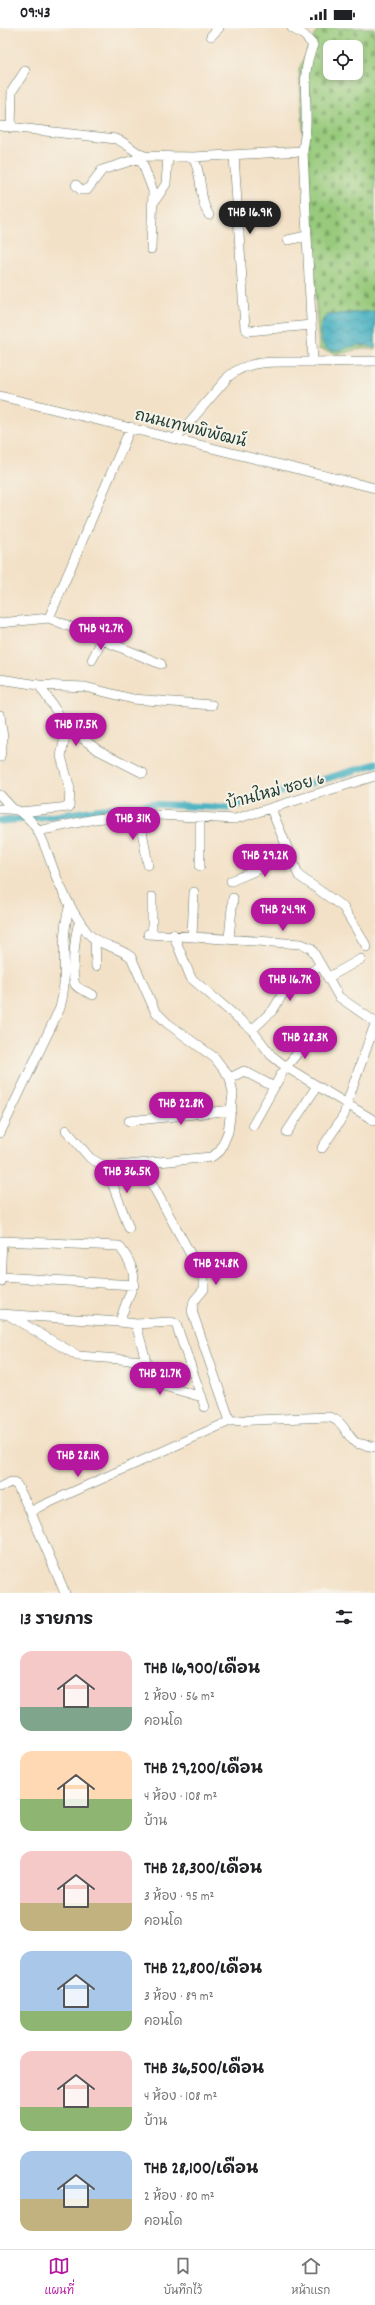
<!DOCTYPE html>
<html lang="th">
<meta charset="utf-8">
<style>
:root{--surface:#fff;--page:#f6f6f6;--text:#202124;--muted:#757577;--line:#e0e0e0;--accent:#b5179e}
body{margin:0;font-family:Dekko,"Playpen Sans Thai",sans-serif;background:var(--page);color:var(--text);height:100vh;display:flex;flex-direction:column;font-size:15px;white-space:nowrap}
*{box-sizing:border-box;margin:0}
p{font-size:13px;color:var(--muted)}
.icon{flex:none;width:22px;height:22px;fill:none;stroke:currentColor;stroke-width:2;stroke-linecap:round;stroke-linejoin:round}
.map{position:relative;height:1565px;overflow:hidden}
.panel{display:flex;flex-direction:column;background:var(--surface);flex:1}
.panel>*{flex:none}
.tools{position:absolute;left:323px;top:12px;display:grid;gap:8px}
.tools a{display:grid;place-items:center;width:40px;height:40px;border-radius:8px;background:var(--surface);box-shadow:0 2px 6px #0003;font-size:20px}
.price{position:absolute;translate:-50% -34px;padding:0 9px;border-radius:14px;background:var(--accent);color:#fff;font-size:13px;line-height:26px;filter:drop-shadow(0 1px 2px #0008)}
.price::after{content:'';position:absolute;left:50%;top:24px;width:12px;height:9px;margin-left:-6px;background:inherit;clip-path:polygon(0 0,100% 0,50% 100%)}
.price.on{background:#222;color:#fff}
ul{padding:0;list-style:none}
li{display:flex;align-items:center;gap:12px;height:100px;padding:0 20px}
li span{display:grid;place-items:center;flex:none;width:112px;height:80px;border-radius:12px;color:#555}
li>.icon{margin-inline-start:auto}
span .icon{width:48px;height:48px;fill:#fffc;stroke-width:1}
li b{font-size:17px}
h2{display:flex;justify-content:space-between;align-items:center;height:48px;padding:0 20px;font-size:17px}
.status{display:flex;justify-content:space-between;align-items:center;height:28px;padding:0 20px;background:var(--surface);direction:ltr}
.status svg{height:11px;fill:currentColor}
.menu{display:flex;justify-content:space-around;align-items:center;height:56px;border-top:1px solid var(--line);background:var(--surface);font-size:11px;color:var(--muted)}
.menu a{display:grid;justify-items:center;gap:2px}
.menu .on{color:var(--accent)}
.map>svg:first-child{display:block}
</style>
<div class="status"><b>09:43</b><svg viewBox="0 0 49 12"><path d="M0 12V9h3v3zM5 12V6h3v6zM10 12V3h3v9zM15 12V0h3v12zM26 1h20v11H26zM47 4h2v5h-2z"/></svg></div>
<div class="map">
<svg width="375" height="1565" viewBox="0 0 375 1565">
<defs>
<pattern id="cemetery-stones" width="16" height="16" patternUnits="userSpaceOnUse"><rect width="16" height="16" fill="#97ca7b"/><path d="M2 7V4a2 2 0 0 1 4 0v3zM10 15v-3a2 2 0 0 1 4 0v3z" fill="#7ba566"/></pattern>
<pattern id="water-waves" width="16" height="10" patternUnits="userSpaceOnUse"><rect width="16" height="10" fill="#44b0c1"/><path d="M0 5q4-4 8 0t8 0" fill="none" stroke="#38909e"/></pattern>
</defs>
<rect width="100%" height="100%" fill="#f7f3e8"/>
<filter id="ink" filterUnits="userSpaceOnUse"><feTurbulence type="fractalNoise" baseFrequency=".025" numOctaves="2"/><feDisplacementMap in="SourceGraphic" scale="8" xChannelSelector="R" yChannelSelector="G"/><feConvolveMatrix kernelMatrix="1 2 1 2 8 2 1 2 1" color-interpolation-filters="sRGB"/></filter>
<filter id="wash" filterUnits="userSpaceOnUse"><feTurbulence type="fractalNoise" baseFrequency=".012" numOctaves="4" result="noise"/><feDisplacementMap in="SourceGraphic" scale="16" xChannelSelector="R" yChannelSelector="G"/><feGaussianBlur stdDeviation="0.9" result="paint"/><feColorMatrix in="noise" values="0 0 0 0 0 0 0 0 0 0 0 0 0 0 0 0 0 1.4 0 .05"/><feComposite in="paint" operator="in"/></filter>
<g filter="url(#wash)">
<rect width="100%" height="100%" fill="#f3e1c7"/>
<path fill="url(#cemetery-stones)" stroke="#5b8458" fill-rule="evenodd" d="M318,0H375V322L363,320L339,326L319,321L299,41ZM330,19H356V45H330Z"/>
<path fill="url(#water-waves)" stroke="#32767a" d="M375,283V320C371,319 367,317 363,317C347,317 324,334 320,307C319,300 322,292 327,287Z"/>
<g fill="none" stroke-linecap="round" stroke-linejoin="round">
<path stroke="#44b0c1" stroke-width="7" d="M0,793L42,790L123,778L150,776L228,780L375,736"/>
</g>
</g>
<g filter="url(#ink)">
<g fill="none" stroke-linecap="round" stroke-linejoin="round">
<defs>
<path id="minor" d="M292,0L304,7L313,17C301,46 307,65 306,95C306,104 304,114 303,123
M211,8L219,0
M0,98L116,111C128,115 134,125 145,128L193,129L303,123L313,334C285,335 251,329 229,348L175,411
M11,100L12,63L25,43
M139,126L153,163L151,221
M234,127L245,300L248,303L311,297
M193,129C204,150 198,171 209,187
M76,157L81,162H87L102,142L140,130
M152,177L166,156L168,128
M288,212L306,208
M313,334L375,333
M0,368L375,460
M49,590L131,399
M0,595L49,590L161,636
M92,632L102,612
M0,651L39,657L85,659L133,671L212,677
M39,657L67,699L98,722L143,745
M0,687L3,710L0,729
M0,767L13,781
M0,781C7,781 15,780 21,784C43,799 48,831 58,853C66,871 75,889 87,904C98,918 118,918 131,929L155,983L167,995L215,1030L230,1050L233,1066L228,1104L220,1123L211,1129L106,1139L90,1130L66,1102
M271,781L299,848L343,879L367,919
M20,784L69,779L70,761L61,728L67,699
M139,786L148,837
M38,803L95,791L139,786L235,791L375,748
M200,838V790
M231,853L290,828
M80,893C75,902 71,946 75,956C77,961 88,964 93,967
M148,906L301,916L311,920L339,969L375,994
M152,906V869
M173,906L191,950L252,1002L271,1027L286,1039L375,1093
M192,908L194,864
M229,910L233,870
M95,912L96,938
M329,949L361,931
M252,1002L273,982L285,962L321,937
M286,1039L309,1011
M230,1050L244,1043L274,1059
M129,1093L232,1082
M253,1097L282,1045
M287,1104L317,1058
M0,1105L60,980C70,945 58,914 70,877
M322,1120L344,1087L349,1069L375,996
M144,1136L152,1156L204,1251V1261L194,1273L192,1283L230,1393
M106,1139L129,1200
M0,1213H2L0,1254
M2,1213L119,1218C146,1253 129,1258 120,1294L136,1296L146,1333L78,1328L10,1288
M0,1249L134,1257
M0,1286L120,1294
M136,1296L171,1294L176,1296L205,1379
M146,1333L157,1356L202,1369
M0,1459L11,1454L17,1457L31,1485
M65,1565L31,1485L37,1480L230,1393L328,1389C344,1392 345,1406 356,1415L375,1419"/>
</defs>
<use href="#minor" stroke="#697667" stroke-width="10"/>
<use href="#minor" stroke="#fff" stroke-width="9"/>
</g>
</g>
<g text-anchor="middle" stroke-width="4" stroke-linejoin="round" paint-order="stroke">
<g font-size="16" fill="#1f3d34" stroke="#f7f3e8">
<text transform="translate(191 399) rotate(14)" y="6">ถนนเทพพิพัฒน์</text>
<text transform="translate(275 762) rotate(-15)" y="6">บ้านใหม่ ซอย 6</text>
</g>
</g>
</svg>
<div class="tools">
<a><svg class="icon" aria-label="locate" viewBox="0 0 24 24"><circle cx="12" cy="12" r="6"/><path d="M12 2v4M12 18v4M2 12h4M18 12h4"/></svg></a>
</div>
<b class="price on" style="left:250px;top:207px">THB 16.9K</b>
<b class="price" style="left:101px;top:623px">THB 42.7K</b>
<b class="price" style="left:76px;top:719px">THB 17.5K</b>
<b class="price" style="left:133px;top:813px">THB 31K</b>
<b class="price" style="left:265px;top:850px">THB 29.2K</b>
<b class="price" style="left:283px;top:904px">THB 24.9K</b>
<b class="price" style="left:290px;top:974px">THB 16.7K</b>
<b class="price" style="left:305px;top:1032px">THB 28.3K</b>
<b class="price" style="left:181px;top:1098px">THB 22.8K</b>
<b class="price" style="left:127px;top:1166px">THB 36.5K</b>
<b class="price" style="left:216px;top:1258px">THB 24.8K</b>
<b class="price" style="left:160px;top:1368px">THB 21.7K</b>
<b class="price" style="left:78px;top:1450px">THB 28.1K</b>
</div>
<section class="panel">
<h2>13 รายการ<svg class="icon" aria-label="filters" viewBox="0 0 24 24"><path d="M4 7h16M4 17h16"/><circle cx="9" cy="7" r="2"/><circle cx="15" cy="17" r="2"/></svg></h2>
<ul>
<li><span style="background:linear-gradient(#f6c9c9 70%,#7fa58c 0)"><svg class="icon" aria-label="home" viewBox="0 0 24 24"><path d="M3 11l9-7 9 7M6 9v11h12V9"/></svg></span><div><b>THB 16,900/เดือน</b><p>2 ห้อง · 56 m²</p><p>คอนโด</p></div></li>
<li><span style="background:linear-gradient(#ffd9b3 60%,#8fb573 0)"><svg class="icon" aria-label="home" viewBox="0 0 24 24"><path d="M3 11l9-7 9 7M6 9v11h12V9"/></svg></span><div><b>THB 29,200/เดือน</b><p>4 ห้อง · 108 m²</p><p>บ้าน</p></div></li>
<li><span style="background:linear-gradient(#f6c9c9 65%,#c2b280 0)"><svg class="icon" aria-label="home" viewBox="0 0 24 24"><path d="M3 11l9-7 9 7M6 9v11h12V9"/></svg></span><div><b>THB 28,300/เดือน</b><p>3 ห้อง · 95 m²</p><p>คอนโด</p></div></li>
<li><span style="background:linear-gradient(#a9c7e8 75%,#8fb573 0)"><svg class="icon" aria-label="home" viewBox="0 0 24 24"><path d="M3 11l9-7 9 7M6 9v11h12V9"/></svg></span><div><b>THB 22,800/เดือน</b><p>3 ห้อง · 89 m²</p><p>คอนโด</p></div></li>
<li><span style="background:linear-gradient(#f6c9c9 70%,#8fb573 0)"><svg class="icon" aria-label="home" viewBox="0 0 24 24"><path d="M3 11l9-7 9 7M6 9v11h12V9"/></svg></span><div><b>THB 36,500/เดือน</b><p>4 ห้อง · 108 m²</p><p>บ้าน</p></div></li>
<li><span style="background:linear-gradient(#a9c7e8 60%,#c2b280 0)"><svg class="icon" aria-label="home" viewBox="0 0 24 24"><path d="M3 11l9-7 9 7M6 9v11h12V9"/></svg></span><div><b>THB 28,100/เดือน</b><p>2 ห้อง · 80 m²</p><p>คอนโด</p></div></li>
</ul>
</section>
<nav class="menu">
<a class="on"><svg class="icon" aria-label="map" viewBox="0 0 24 24"><path d="M3 6l6-2 6 2 6-2v14l-6 2-6-2-6 2zM9 4v14M15 6v14"/></svg>แผนที่</a>
<a><svg class="icon" aria-label="saved" viewBox="0 0 24 24"><path d="M7 4h10v16l-5-4-5 4z"/></svg>บันทึกไว้</a>
<a><svg class="icon" aria-label="home" viewBox="0 0 24 24"><path d="M3 11l9-7 9 7M6 9v11h12V9"/></svg>หน้าแรก</a>
</nav>
